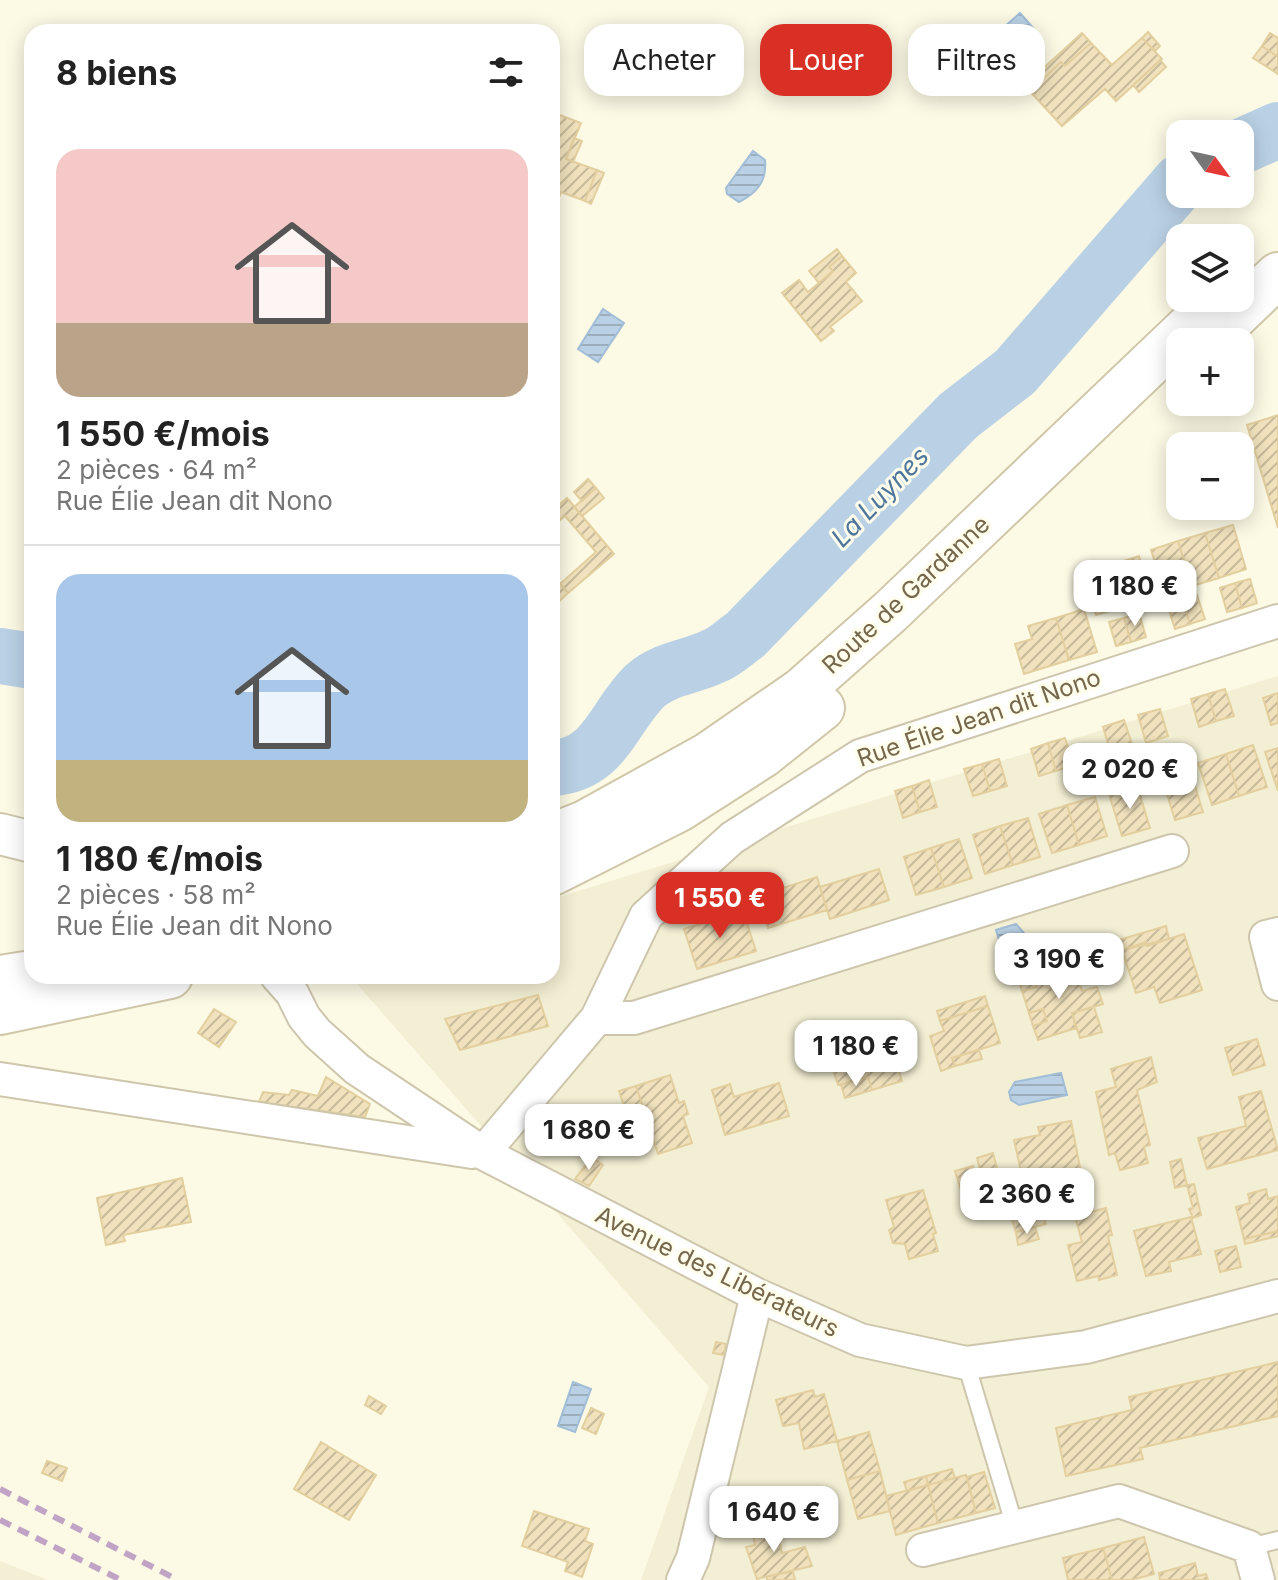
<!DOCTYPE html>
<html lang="fr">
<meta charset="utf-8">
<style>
:root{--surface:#fff;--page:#f2f2f2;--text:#222;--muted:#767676;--line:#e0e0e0;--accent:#d93025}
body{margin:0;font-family:Inter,sans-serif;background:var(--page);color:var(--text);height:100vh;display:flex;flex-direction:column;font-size:30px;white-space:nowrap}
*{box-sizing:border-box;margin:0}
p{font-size:26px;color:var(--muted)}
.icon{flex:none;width:44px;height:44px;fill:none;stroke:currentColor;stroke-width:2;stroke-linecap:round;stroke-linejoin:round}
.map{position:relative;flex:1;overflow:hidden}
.side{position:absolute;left:24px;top:24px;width:536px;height:960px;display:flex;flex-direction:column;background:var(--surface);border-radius:24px;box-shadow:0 4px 20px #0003}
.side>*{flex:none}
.banner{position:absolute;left:584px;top:24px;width:574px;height:72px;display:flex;gap:16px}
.needle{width:52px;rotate:123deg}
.tools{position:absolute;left:1166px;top:120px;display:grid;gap:16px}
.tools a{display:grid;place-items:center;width:88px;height:88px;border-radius:16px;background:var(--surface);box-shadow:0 4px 20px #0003;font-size:40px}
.price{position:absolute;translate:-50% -68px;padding:0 18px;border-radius:16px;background:#fff;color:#222;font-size:26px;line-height:52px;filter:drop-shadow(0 2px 4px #0008)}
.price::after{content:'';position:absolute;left:50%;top:48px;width:24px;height:18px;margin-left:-12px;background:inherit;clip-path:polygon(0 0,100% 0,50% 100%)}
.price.on{background:var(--accent);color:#fff}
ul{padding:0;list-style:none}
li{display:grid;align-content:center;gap:16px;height:424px;padding:0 32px}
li+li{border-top:2px solid var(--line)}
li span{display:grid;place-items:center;height:248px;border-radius:24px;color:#555}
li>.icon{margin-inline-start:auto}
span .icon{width:144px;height:144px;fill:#fffc;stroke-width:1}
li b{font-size:34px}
h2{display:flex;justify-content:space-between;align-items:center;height:96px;padding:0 32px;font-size:34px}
.chip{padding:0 28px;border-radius:24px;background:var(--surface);box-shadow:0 4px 20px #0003;font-size:28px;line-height:72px}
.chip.on{background:var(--accent);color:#fff}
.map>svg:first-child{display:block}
</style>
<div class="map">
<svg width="1278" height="1580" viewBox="0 0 1278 1580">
<defs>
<pattern id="water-rules" width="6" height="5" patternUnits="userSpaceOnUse" patternTransform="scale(2)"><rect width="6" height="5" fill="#bad1e5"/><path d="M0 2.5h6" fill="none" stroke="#9cadbc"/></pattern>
<pattern id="building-hatch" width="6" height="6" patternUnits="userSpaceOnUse" patternTransform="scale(2)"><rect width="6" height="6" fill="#f1e2bd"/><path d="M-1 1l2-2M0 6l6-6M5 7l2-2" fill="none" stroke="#c8bb9c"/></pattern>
</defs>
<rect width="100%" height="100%" fill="#fcfae5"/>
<path fill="#f3efd4" d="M1278,676V1580H641L709,1387L350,976H552V899Z
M0,1561L48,1580H0Z"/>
<path fill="url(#water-rules)" stroke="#a1bdd7" stroke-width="2" d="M1020,13L1034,29L1003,57L988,41Z
M753,151L765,160C767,181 757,193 739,202L727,194L726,188Z
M603,309L624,323L598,362L578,349Z
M1016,924L1024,933L1022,954L1026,963L1008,969L996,930Z
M1061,1073L1067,1095L1019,1105L1011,1100L1009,1092L1015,1082Z
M573,1382L591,1389L575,1432L558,1426Z"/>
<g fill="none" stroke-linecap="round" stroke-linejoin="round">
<path stroke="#bad1e5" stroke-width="56" d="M1240,147L1278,130
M0,656L32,661
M552,768C606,765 613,716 646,685C666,668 692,667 714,656C725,652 735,642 745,635L958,416L1015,372L1180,182"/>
</g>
<path fill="url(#building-hatch)" stroke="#e3cf9e" stroke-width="2" d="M1148,32L1160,46L1155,51L1142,38Z
M1082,33L1091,43L1065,66L1061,62L1043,79L1038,73Z
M1270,33L1278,38V57L1262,46Z
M1142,38L1162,59L1116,101L1105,89L1062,126L1024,85L1038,73L1043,79L1061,62L1065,66L1091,43L1112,65Z
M1262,46L1278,57V74L1253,58Z
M1160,60L1166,67L1139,92L1133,85Z
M552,112L581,123L566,159L597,170L585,201L561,192L552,214Z
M574,138L582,141L573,162L566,159Z
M597,170L604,173L591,204L585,201Z
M837,249L842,256L829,267L833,271L819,283L809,271Z
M842,256L856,273L846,282L862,301L830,327L834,331L821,341L782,293L799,280L808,292L833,271L829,267Z
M1278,415V528L1247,425Z
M588,479L596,488L582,501L574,492Z
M596,488L604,498L582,516L574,507Z
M567,498L614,554L568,593L560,584L596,552L565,516L552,527V511Z
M1233,525L1246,569L1219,578L1205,533Z
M1205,533L1219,578L1192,586L1178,541Z
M1178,541L1192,586L1165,594L1151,550Z
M1139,556L1152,598L1124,607L1112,565Z
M1112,565L1124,607L1096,615L1084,573Z
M552,574L568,593L552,608Z
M1250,579L1257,603L1242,608L1235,583Z
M1235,583L1242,608L1227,612L1220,588Z
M1197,595L1205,619L1190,624L1182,599Z
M1182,599L1190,624L1175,629L1167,604Z
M1084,609L1097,652L1069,660L1056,618Z
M1139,613L1146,637L1131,642L1124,618Z
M1056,618L1069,660L1024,674L1015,644L1032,639L1028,626Z
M1124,618L1131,642L1116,646L1109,622Z
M1225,689L1234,716L1216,721L1208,694Z
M1278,693V723L1271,725L1263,698Z
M1208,694L1216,721L1199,727L1191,699Z
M1160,709L1168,736L1146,743L1138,715Z
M1124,720L1133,747L1111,754L1103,727Z
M1065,738L1074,765L1056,771L1048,743Z
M1048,743L1056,771L1039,776L1031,749Z
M1253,745L1267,787L1239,796L1226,754Z
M1278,748V791L1265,752Z
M1226,754L1239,796L1212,805L1198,763Z
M999,759L1007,786L990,791L982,764Z
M982,764L990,791L973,796L964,769Z
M1190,769L1203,812L1175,820L1162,778Z
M929,780L937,807L920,812L912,786Z
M1137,785L1150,828L1122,836L1109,794Z
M912,786L920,812L903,818L895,791Z
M1095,797L1107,836L1079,845L1067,805Z
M1067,805L1079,845L1052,853L1039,814Z
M1028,818L1040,857L1013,865L1000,826Z
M1000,826L1013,865L985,874L973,835Z
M959,839L972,878L944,887L931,848Z
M931,848L944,887L916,895L904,857Z
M879,869L889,900L830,919L820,887Z
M817,877L827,910L768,928L758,896Z
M743,911L756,951L697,969L684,929Z
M1166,926L1169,939L1122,950L1119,940Z
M1184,934L1202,990L1160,1003L1154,987L1136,993L1122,950L1146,942L1147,946Z
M1055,962L1056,968L1033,974L1032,969Z
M1056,968L1059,973L1075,969L1082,991L1097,987L1103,1004L1072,1013L1076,1028L1038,1040L1033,1026L1047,1021L1043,1009L1029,1013L1022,991L1037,987L1033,974Z
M1033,974L1037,987L1022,991L1018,979Z
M538,995L548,1026L460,1050L445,1019Z
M985,996L988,1006L940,1021L937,1011Z
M988,1006L1000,1043L952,1058L955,1066L941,1071L930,1036L944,1031L940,1021Z
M1094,1007L1102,1032L1080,1038L1072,1013Z
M214,1009L236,1022L219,1047L198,1033Z
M1043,1009L1047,1021L1033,1026L1029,1013Z
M853,1025L856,1034L825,1043L823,1034Z
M885,1025L902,1081L872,1090L868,1077L838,1085L825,1043L856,1034L860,1044L874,1039L871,1030Z
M1257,1039L1265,1065L1233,1075L1225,1048Z
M979,1050L982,1059L955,1066L952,1058Z
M1151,1057L1157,1082L1137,1090L1150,1145L1144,1147L1148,1163L1120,1170L1115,1153L1109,1155L1096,1092L1116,1087L1111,1069Z
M670,1075L679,1103L684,1101L688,1114L683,1116L692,1143L658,1154L636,1086Z
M326,1077L370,1104L365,1117L259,1102L263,1092L289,1095L292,1090L318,1096Z
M868,1077L872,1090L845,1098L841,1085Z
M779,1083L789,1116L725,1135L712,1090L730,1084L734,1097Z
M636,1086L645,1113L628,1118L619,1091Z
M1261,1091L1278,1150L1207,1169L1198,1138L1246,1126L1239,1097Z
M576,1111L606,1129L589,1156L544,1126Z
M1071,1121L1083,1183L1026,1194L1014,1140L1040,1135L1038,1127Z
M993,1153L999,1176L983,1180L977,1158Z
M592,1157L603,1165L589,1186L575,1179Z
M1181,1159L1187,1185L1175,1188L1170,1162Z
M973,1166L979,1185L961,1190L955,1171Z
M999,1176L1002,1186L986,1191L983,1180Z
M182,1178L191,1222L123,1235L125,1241L106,1245L97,1198Z
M1194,1184L1201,1215L1193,1218L1189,1209L1193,1208L1187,1185Z
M1266,1189L1268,1199L1278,1196V1231L1244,1239L1236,1207L1250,1203L1248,1194Z
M923,1190L936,1233L933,1234L938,1251L909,1259L905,1244L893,1243L889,1230L894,1227L886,1200Z
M1039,1201L1046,1224L1016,1232L1009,1210Z
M1106,1208L1112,1235L1108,1236L1117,1275L1099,1280L1098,1276L1077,1281L1068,1245L1082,1242L1075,1216Z
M1191,1217L1201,1254L1169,1262L1171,1271L1146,1276L1134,1231Z
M1035,1227L1039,1239L1018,1245L1016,1232Z
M1278,1231V1236L1245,1244L1244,1239Z
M1236,1246L1241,1267L1220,1272L1215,1251Z
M716,1342L726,1344L724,1355L713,1353Z
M1278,1362V1416L1140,1448L1143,1459L1066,1476L1056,1428L1132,1410L1129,1397Z
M813,1390L815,1397L824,1394L837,1441L804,1449L799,1423L783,1426L776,1400Z
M369,1396L386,1406L381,1414L365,1405Z
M591,1408L604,1414L596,1434L582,1428Z
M869,1432L880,1471L847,1480L837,1441Z
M321,1442L376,1475L349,1520L294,1489Z
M47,1461L67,1468L62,1481L42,1473Z
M952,1469L955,1478L928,1485L926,1476Z
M880,1471L890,1511L858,1519L847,1480Z
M984,1472L995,1508L976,1513L967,1477Z
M966,1475L976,1513L938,1523L928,1485Z
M926,1476L928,1485L907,1491L904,1482Z
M928,1485L938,1523L896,1535L886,1496Z
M534,1511L589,1529L585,1541L593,1544L582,1577L565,1571L568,1562L522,1546Z
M775,1522L782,1553L805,1547L812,1566L757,1579L746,1547L755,1545L751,1528Z
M1144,1537L1154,1574L1131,1580H1112L1103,1548Z
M1103,1548L1112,1580H1068L1063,1558Z
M1195,1563L1198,1576L1206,1574L1208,1580H1160L1159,1573Z
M793,1571L795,1580H767V1577Z"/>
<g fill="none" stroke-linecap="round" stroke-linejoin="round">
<defs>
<path id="service" d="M966,1363L1015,1527
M1249,1547L1278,1540"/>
<path id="minor" d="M1278,934L1266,937L1278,984
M277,976L292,993L304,1017L317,1033L357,1069L483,1153L757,1295L860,1340L966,1363L1086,1347L1278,1296
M597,1018H634L1172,851
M0,1079L472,1152
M483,1153L597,1018L646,916L732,838L860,756L1278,621
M923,1550L1119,1501L1249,1547L1258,1580
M683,1580L693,1558L757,1295"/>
<path id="tertiary" d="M0,834L32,842"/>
<path id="secondary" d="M1208,342L1278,275
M552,836L585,823L708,755L802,690L890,612L1219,298
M552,873L679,809L763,755L822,708
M0,978L32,973
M0,1012L170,976"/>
</defs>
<use href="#service" stroke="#cdc6ac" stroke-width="20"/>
<use href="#minor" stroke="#cdc6ac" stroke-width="36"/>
<use href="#tertiary" stroke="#cdc6ac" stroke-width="44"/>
<use href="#secondary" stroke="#d0c7a9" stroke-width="48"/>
<use href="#service" stroke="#fff" stroke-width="16"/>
<use href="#minor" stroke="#fff" stroke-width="32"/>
<use href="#tertiary" stroke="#fff" stroke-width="40"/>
<use href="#secondary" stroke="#fff" stroke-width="44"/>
<path stroke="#c1a4c5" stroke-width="6" stroke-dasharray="12 8" stroke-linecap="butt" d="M0,1489L178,1580
M0,1520L121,1580"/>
</g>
<g text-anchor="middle" stroke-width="6" stroke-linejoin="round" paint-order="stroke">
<g font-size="24" fill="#75674b" stroke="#fffdec">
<text transform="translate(906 595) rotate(-43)" y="8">Route de Gardanne</text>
<text transform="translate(979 718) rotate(-19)" y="8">Rue Élie Jean dit Nono</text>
<text transform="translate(717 1272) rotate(26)" y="8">Avenue des Libérateurs</text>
</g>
<g font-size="26" font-style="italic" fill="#4e769c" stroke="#fffdec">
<text transform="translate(880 497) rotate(-46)" y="9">La Luynes</text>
</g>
</g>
</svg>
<div class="tools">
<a><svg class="needle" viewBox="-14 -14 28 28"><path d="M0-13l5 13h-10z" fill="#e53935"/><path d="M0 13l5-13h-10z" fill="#767676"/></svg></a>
<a><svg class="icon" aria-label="layers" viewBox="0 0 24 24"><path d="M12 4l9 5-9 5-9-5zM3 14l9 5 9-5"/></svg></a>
<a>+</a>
<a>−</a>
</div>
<b class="price" style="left:1135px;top:628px">1 180 €</b>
<b class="price" style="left:1130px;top:811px">2 020 €</b>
<b class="price on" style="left:720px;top:940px">1 550 €</b>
<b class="price" style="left:1059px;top:1001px">3 190 €</b>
<b class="price" style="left:856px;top:1088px">1 180 €</b>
<b class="price" style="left:589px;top:1172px">1 680 €</b>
<b class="price" style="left:1027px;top:1236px">2 360 €</b>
<b class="price" style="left:774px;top:1554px">1 640 €</b>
<div class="banner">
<a class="chip">Acheter</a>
<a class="chip on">Louer</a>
<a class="chip">Filtres</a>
</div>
<section class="side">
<h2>8 biens<svg class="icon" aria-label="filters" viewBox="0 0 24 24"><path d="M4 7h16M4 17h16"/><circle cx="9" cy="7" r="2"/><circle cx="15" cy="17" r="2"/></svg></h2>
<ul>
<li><span style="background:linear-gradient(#f6c9c9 70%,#b9a48a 0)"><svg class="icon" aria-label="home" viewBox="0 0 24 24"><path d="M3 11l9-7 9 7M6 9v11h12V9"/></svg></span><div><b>1 550 €/mois</b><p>2 pièces · 64 m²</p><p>Rue Élie Jean dit Nono</p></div></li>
<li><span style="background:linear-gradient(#a9c7e8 75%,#c2b280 0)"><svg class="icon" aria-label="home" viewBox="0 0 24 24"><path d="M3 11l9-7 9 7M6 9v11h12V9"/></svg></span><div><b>1 180 €/mois</b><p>2 pièces · 58 m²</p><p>Rue Élie Jean dit Nono</p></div></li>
</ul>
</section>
</div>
